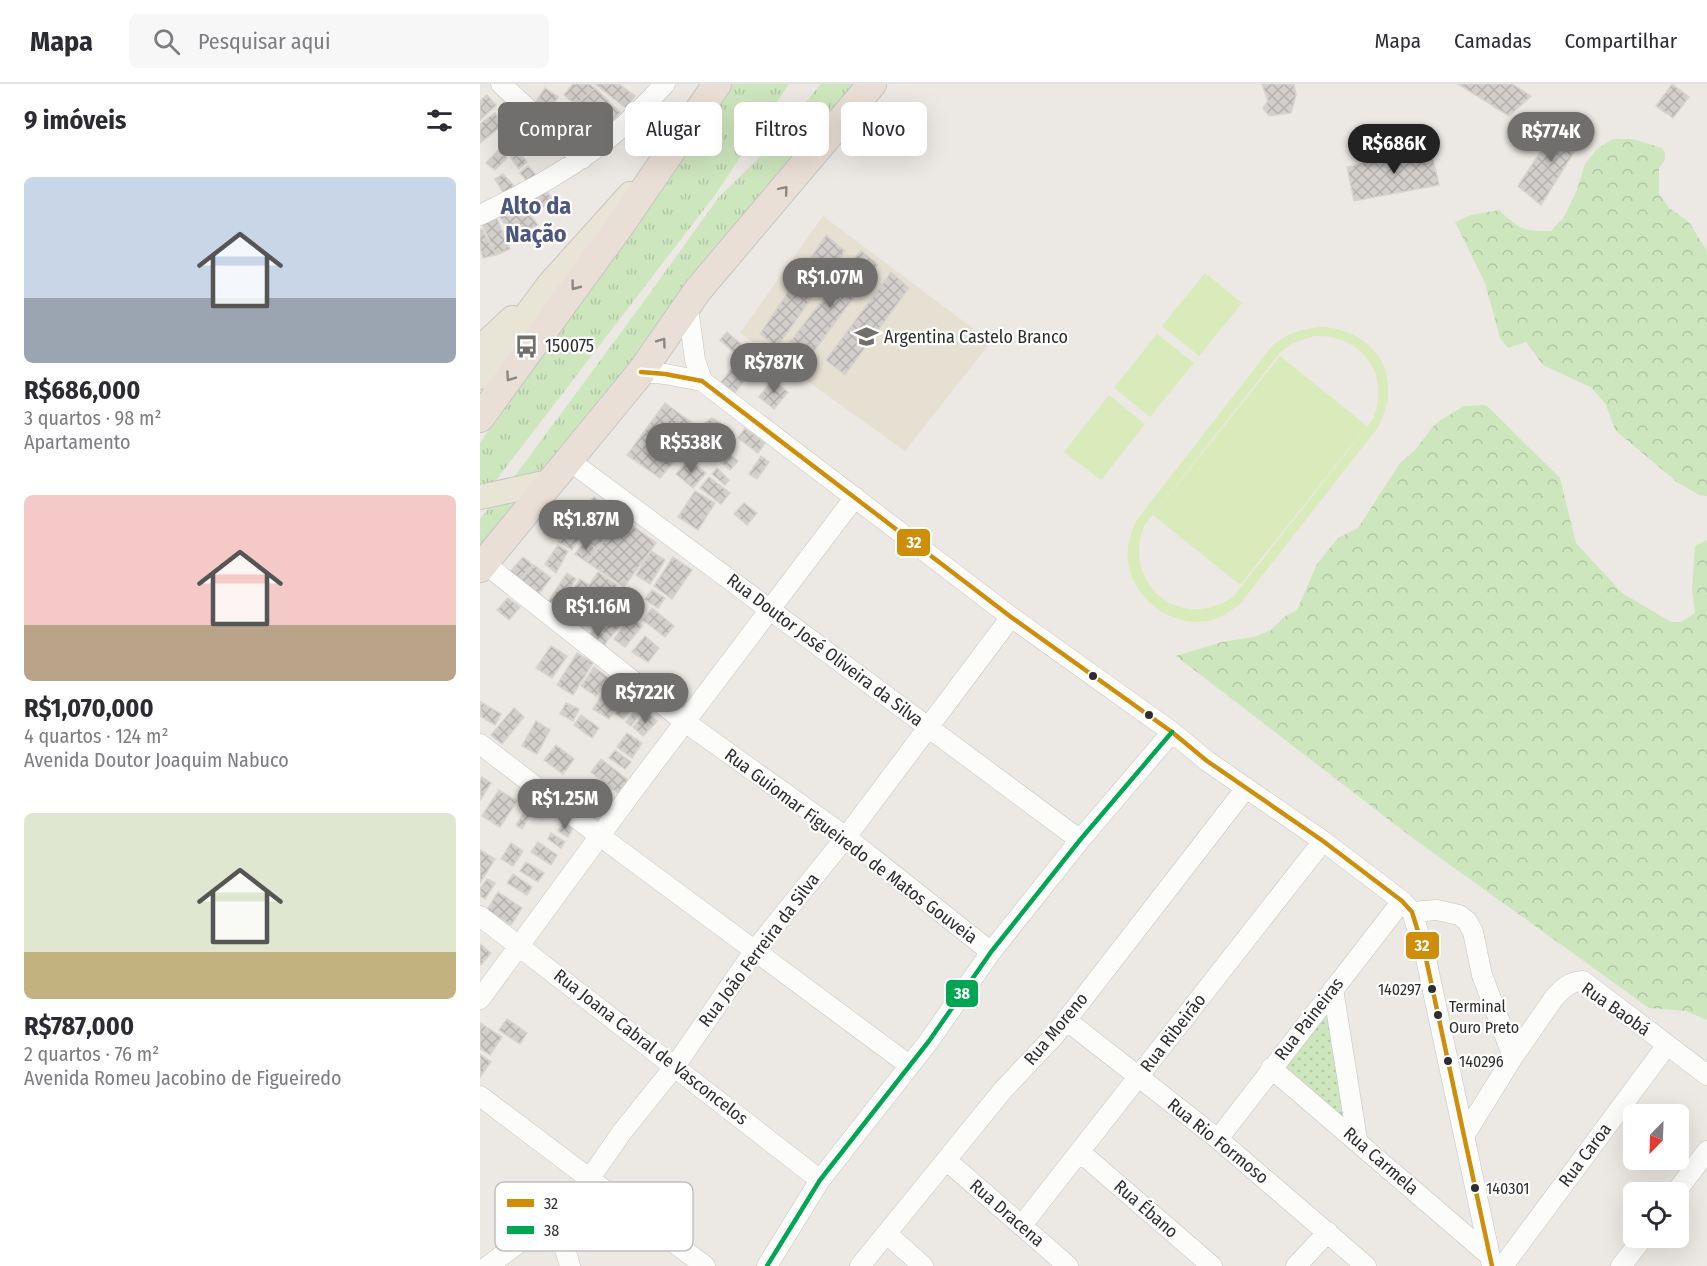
<!DOCTYPE html>
<html lang="pt">
<meta charset="utf-8">
<style>
:root{--surface:#fff;--page:#f7f7f7;--text:#2b2b33;--muted:#7c7c81;--line:#e1e1e2;--accent:#706f6e}
body{margin:0;font-family:"Fira Sans Condensed",sans-serif;background:var(--page);color:var(--text);height:100vh;display:flex;flex-direction:column;font-size:22px;white-space:nowrap}
*{box-sizing:border-box;margin:0}
p{font-size:20px;color:var(--muted)}
.icon{flex:none;width:33px;height:33px;fill:none;stroke:currentColor;stroke-width:2;stroke-linecap:round;stroke-linejoin:round}
.map{position:relative;flex:1;overflow:hidden}
.side{display:flex;flex-direction:column;background:var(--surface);width:480px}
.side>*{flex:none}
.banner{position:absolute;left:18px;top:18px;width:570px;height:54px;display:flex;gap:12px}
.needle{width:39px;rotate:203deg}
.controls{position:absolute;left:1143px;top:1020px;display:grid;gap:12px}
.controls a{display:grid;place-items:center;width:66px;height:66px;border-radius:9px;background:var(--surface);box-shadow:0 6px 24px #0002;font-size:30px}
.price{position:absolute;translate:-50% -51px;padding:0 14px;border-radius:21px;background:var(--accent);color:#fff;font-size:20px;line-height:39px;filter:drop-shadow(0 2px 3px #0008)}
.price::after{content:'';position:absolute;left:50%;top:36px;width:18px;height:14px;margin-left:-9px;background:inherit;clip-path:polygon(0 0,100% 0,50% 100%)}
.price.current{background:#222;color:#fff}
ul{padding:0;list-style:none}
li{display:grid;align-content:center;gap:12px;height:318px;padding:0 24px}
li span{display:grid;place-items:center;height:186px;border-radius:9px;color:#555}
li>.icon{margin-inline-start:auto}
span .icon{width:108px;height:108px;fill:#fffc;stroke-width:1}
li b{font-size:26px}
h2{display:flex;justify-content:space-between;align-items:center;height:72px;padding:0 24px;font-size:26px}
.chip{padding:0 21px;border-radius:9px;background:var(--surface);box-shadow:0 6px 24px #0002;font-size:21px;line-height:54px}
.chip.current{background:var(--accent);color:#fff}
header{display:flex;align-items:center;gap:36px;box-sizing:border-box;height:84px;padding:0 30px;background:var(--surface);border-bottom:2px solid var(--line)}
header strong{font-size:28px}
nav{display:flex;gap:33px;margin-inline-start:auto;font-size:21px}
.search{width:420px;height:54px;background:var(--page);display:flex;align-items:center;gap:15px;box-sizing:border-box;padding:0 21px;border-radius:9px;color:var(--muted);font-size:22px}
main{display:flex;flex:1;min-height:0}
.map>svg:first-child{display:block}
</style>
<header>
<strong>Mapa</strong>
<div class="search"><svg class="icon" aria-label="search" viewBox="0 0 24 24"><circle cx="10" cy="10" r="6"/><path d="M15 15l6 6"/></svg>Pesquisar aqui</div>
<nav><a>Mapa</a><a>Camadas</a><a>Compartilhar</a></nav>
</header>
<main>
<section class="side">
<h2>9 imóveis<svg class="icon" aria-label="filters" viewBox="0 0 24 24"><path d="M4 7h16M4 17h16"/><circle cx="9" cy="7" r="2"/><circle cx="15" cy="17" r="2"/></svg></h2>
<ul>
<li><span style="background:linear-gradient(#c9d6e8 65%,#9aa5b1 0)"><svg class="icon" aria-label="home" viewBox="0 0 24 24"><path d="M3 11l9-7 9 7M6 9v11h12V9"/></svg></span><div><b>R$686,000</b><p>3 quartos · 98 m²</p><p>Apartamento</p></div></li>
<li><span style="background:linear-gradient(#f6c9c9 70%,#b9a48a 0)"><svg class="icon" aria-label="home" viewBox="0 0 24 24"><path d="M3 11l9-7 9 7M6 9v11h12V9"/></svg></span><div><b>R$1,070,000</b><p>4 quartos · 124 m²</p><p>Avenida Doutor Joaquim Nabuco</p></div></li>
<li><span style="background:linear-gradient(#dfe7d0 75%,#c2b280 0)"><svg class="icon" aria-label="home" viewBox="0 0 24 24"><path d="M3 11l9-7 9 7M6 9v11h12V9"/></svg></span><div><b>R$787,000</b><p>2 quartos · 76 m²</p><p>Avenida Romeu Jacobino de Figueiredo</p></div></li>
</ul>
</section>
<div class="map">
<svg width="1227" height="1182" viewBox="0 0 1227 1182">
<defs>
<pattern id="grass-tufts" width="24" height="20" patternUnits="userSpaceOnUse" patternTransform="scale(1.5)"><rect width="24" height="20" fill="#cee6be"/><path d="M3 7l-1-3M5 7V3M7 7l1-3M15 17l-1-3M17 17v-4M19 17l1-3" fill="none" stroke="#b1c6a4"/></pattern>
<pattern id="forest-crowns" width="20" height="18" patternUnits="userSpaceOnUse" patternTransform="scale(1.5)"><rect width="20" height="18" fill="#cee6be"/><path d="M2 6a3 3 0 1 1 6 0M12 15a3 3 0 1 1 6 0" fill="none" stroke="#b1c6a4"/></pattern>
<pattern id="park-dots" width="8" height="8" patternUnits="userSpaceOnUse" patternTransform="scale(1.5)"><rect width="8" height="8" fill="#cee6be"/><path d="M2 2h.1M6 6h.1" fill="none" stroke="#b1c6a4" stroke-width="1.8" stroke-linecap="round"/></pattern>
<pattern id="building-cross-hatch" width="8" height="8" patternUnits="userSpaceOnUse" patternTransform="scale(1.5)"><rect width="8" height="8" fill="#d1cecb"/><path d="M0 0l8 8M0 8l8-8" fill="none" stroke="#b4b1af"/></pattern>
</defs>
<rect width="100%" height="100%" fill="#ece8e4"/>
<path fill="#e6e0d3" d="M343,132L511,258L425,367L260,249Z"/>
<path fill="url(#grass-tufts)" d="M244,0H309L235,111L0,417V359Z
M341,0H378L0,475V435L34,393L154,231L239,113L279,74Z"/>
<path fill="url(#forest-crowns)" d="M1133,55H1153L1182,64L1185,69V76L1179,84V110L1189,124L1209,138L1227,167V412L1219,411L1197,398L1135,346L1126,321L1112,304L1063,281L1046,258L1028,264L1020,254L1005,199L975,138L991,131L1019,126C1040,146 1042,147 1071,147L1084,133L1097,106L1105,80L1117,65Z
M1006,321L1080,394L1096,459L1142,509L1191,538H1201L1215,529L1212,505L1215,462L1227,456V936L1206,927L1169,924L934,755L696,572L742,558L774,553L791,546L804,533L817,526L837,480L858,454L878,444L920,379L935,366L956,339L984,322Z"/>
<path fill="url(#park-dots)" d="M848,925L865,1037L802,980Z"/>
<path fill="#d9eabb" fill-rule="evenodd" d="M725,189L762,219L719,272L682,242Z
M841,243C878,244 911,270 908,310C908,321 903,331 899,342L760,520C752,526 742,533 732,536C694,546 652,515 648,477C646,463 651,449 656,437L793,261C808,249 822,245 841,243ZM834,252C882,250 911,290 893,335L753,513C701,549 641,500 664,442L799,270L811,260Z
M677,250L714,279L670,333L634,304Z
M800,272L887,342L760,501L673,431Z
M629,311L665,340L621,396L584,368Z"/>
<path fill="url(#building-cross-hatch)" stroke="#d7d4d0" stroke-width="1.5" d="M93,0H109L115,4L96,21L84,11Z
M115,0H139L155,12L146,24Z
M782,0H814L816,11L811,29L789,32L783,24L788,17Z
M978,0H1032L1051,12L1029,32Z
M1192,0L1209,13L1193,34L1176,22Z
M65,4L78,13L67,31L53,22Z
M115,4L140,28L123,48L96,21Z
M7,11L16,21L0,36V17Z
M27,15L40,29L30,40L18,26Z
M15,29L24,40L0,59V40Z
M1081,36L1103,54L1061,121L1038,102Z
M950,62L959,101L874,117L867,83Z
M21,63L27,69V74L15,86L6,79Z
M35,63L47,78L39,85L27,69Z
M48,82L57,92L50,100L40,89Z
M23,90L36,104L25,112L15,95Z
M65,105L73,116L54,129L44,117Z
M40,118L58,141L34,153L19,132Z
M17,135L30,165L16,171L2,140Z
M2,145L16,171L3,174L0,163V146Z
M346,151L365,167L297,263L280,250Z
M381,166L398,181L322,283L303,267Z
M411,188L429,204L365,291L346,276Z
M247,248L280,277L272,285L240,256Z
M256,279L270,289L255,309L241,298Z
M293,296L308,308L294,325L279,313Z
M185,319L218,343L232,334L240,339L224,363L212,356L180,394L147,371Z
M265,344L285,359L278,369L258,354Z
M244,366L258,377L250,386L237,375Z
M281,372L289,378L277,395L269,390Z
M209,375L226,389L213,404L196,390Z
M237,384L249,396L245,401L232,390Z
M229,393L250,409L241,420L220,404Z
M215,407L235,419L218,446L198,433Z
M114,413L176,459L144,503L107,478L127,453L98,430Z
M264,419L277,429L267,441L254,430Z
M97,432L108,440L92,466L78,458Z
M114,445L125,454L117,465L106,456Z
M106,456L116,465L107,478L95,470Z
M78,461L88,467L76,489L65,480Z
M171,467L185,476L170,500L156,491Z
M43,473L53,481L39,497L29,489Z
M193,473L212,486L192,515L174,502Z
M54,481L71,494L58,511L39,497Z
M118,488L137,501L112,536L94,524Z
M87,489L96,495L77,523L68,518Z
M100,495L109,501L94,524L85,518Z
M148,505L159,514L152,524L140,515Z
M172,506L185,514L178,524L165,515Z
M28,514L40,523L29,536L17,526Z
M135,519L149,529L131,553L116,545Z
M172,524L194,542L185,553L163,536Z
M151,533L162,542L145,563L134,555Z
M115,544L129,554L122,565L107,554Z
M165,552L179,564L168,578L152,568Z
M71,562L87,572L72,594L56,584Z
M97,569L113,579L93,611L77,601Z
M114,583L129,594L116,612L101,602Z
M131,597L147,607L129,635L113,625Z
M150,610L158,617L143,635L135,629Z
M1,618L21,630L15,641L0,632Z
M86,619L99,625L93,637L80,630Z
M34,624L44,633L22,660L11,651Z
M156,625L161,629L151,642L146,638Z
M167,628L177,637L163,652L153,643Z
M101,631L119,644L112,654L94,641Z
M56,637L70,646L57,670L42,662Z
M147,649L162,659L152,674L137,663Z
M76,661L94,675L83,690L64,676Z
M135,666L151,678L145,685L129,674Z
M121,675L148,696L138,709L111,688Z
M2,693L11,699L1,715L0,697Z
M116,697L128,706L120,717L108,707Z
M19,706L37,717L20,743L2,732Z
M46,710L58,718L54,724L42,717Z
M45,727L51,730L42,745L36,741Z
M83,739L92,745L88,753L78,747Z
M71,749L85,758L81,764L68,755Z
M58,758L77,771L71,781L51,768Z
M31,759L43,767L33,782L21,775Z
M0,766L15,775L0,799Z
M46,778L64,789L58,798L40,787Z
M33,790L52,803L47,811L27,799Z
M7,795L15,799L5,815L0,812V805Z
M18,808L42,824L31,841L7,826Z
M0,860L11,869L1,881L0,880Z
M27,935L47,949L40,960L19,946Z
M0,939L22,953L10,971L0,965Z
M0,970L11,978L0,993Z"/>
<g fill="none" stroke-linecap="round" stroke-linejoin="round">
<defs>
<path id="minor" d="M21,0L102,75
M0,131C50,107 100,80 142,43C157,30 171,14 185,0
M208,223L215,276L222,297
M161,288L185,290L222,297L531,533L692,648L727,677L843,757L922,817L932,828L945,870L1012,1182
M90,377L600,756
M4,479L205,638L366,753L511,868
M0,660L120,752L429,981
M932,828L957,826L979,831L987,837L993,848L1002,891L1033,973
M0,832L340,1096
M853,905L877,1055
M0,915L152,708L375,413
M586,936L738,1055L886,1182
M791,984L1010,1172
M0,1012L225,1182
M984,1052L1033,973L1074,914C1082,905 1090,897 1103,897L1227,991
M738,1055L922,817
M600,1068L732,1182
M466,1076L588,1182
M1196,1108L1227,1067
M77,1130L83,1159L90,1182
M542,1141L843,757
M407,1150L443,1182
M8,1182L77,1130L110,1094L142,1048L195,982L275,866L366,753L531,533
M287,1182L340,1096L449,957L511,868L600,756L692,648
M380,1182L523,1006L574,952L766,704
M816,1182L848,1148
M1023,1182L1187,961
M1141,1182L1163,1154"/>
<path id="major" d="M0,264L32,234
M0,293L69,200L150,110
M0,413L73,397"/>
<path id="highway" d="M0,334L139,143L237,0
M0,484L161,288L218,206L392,0"/>
</defs>
<use href="#minor" stroke="#c5c4c5" stroke-width="21"/>
<use href="#major" stroke="#c6c5c4" stroke-width="26"/>
<use href="#highway" stroke="#c6c5c4" stroke-width="30"/>
<use href="#minor" stroke="#fcfcfb" stroke-width="20"/>
<use href="#major" stroke="#e8e4d6" stroke-width="24"/>
<use href="#highway" stroke="#eadfd6" stroke-width="28"/>
<defs>
<path id="bus-1" d="M161,288L185,290L222,297L531,533L692,648L727,677L843,757L922,817L932,828L945,870L1012,1182"/>
<path id="bus-2" d="M287,1182L340,1096L449,957L511,868L600,756L692,648"/>
</defs>
<use href="#bus-1" stroke="#fff" stroke-width="9"/>
<use href="#bus-2" stroke="#fff" stroke-width="9"/>
<use href="#bus-1" stroke="#cf8e09" stroke-width="4.5"/>
<use href="#bus-2" stroke="#00a651" stroke-width="4.5"/>
</g>
<defs><path id="oneway-chevron" d="M-2-3.5L2.5 0L-2 3.5" fill="none" stroke-width="1.6" stroke-linecap="round" stroke-linejoin="round" transform="scale(1.5)"/></defs>
<g stroke="#8c8682">
<use href="#oneway-chevron" transform="translate(304 106) rotate(-50)"/>
<use href="#oneway-chevron" transform="translate(95 202) rotate(127)"/>
<use href="#oneway-chevron" transform="translate(182 258) rotate(-54)"/>
<use href="#oneway-chevron" transform="translate(30 293) rotate(125)"/>
</g>
<defs>
<symbol id="school-bare" viewBox="-9 -9 18 18"><path d="M0-5L7-2L0 1L-7-2ZM-4 1L0 2.5L4 1V4Q0 6-4 4Z" fill="#706f6e" stroke="#fff" stroke-width="2.5" paint-order="stroke"/></symbol>
<symbol id="bus-bare" viewBox="-9 -9 18 18"><path d="M-5-6H5V4H4V6H2V4H-2V6H-4V4H-5ZM-3.5-4V0h7V-4ZM-3.5 1.2v1.5H-2V1.2ZM2 1.2v1.5H3.5V1.2Z" fill="#706f6e" stroke="#fff" stroke-width="2.5" paint-order="stroke"/></symbol>
</defs>
<g fill-rule="evenodd">
<use href="#school-bare" x="370" y="236" width="33" height="33"/>
<use href="#bus-bare" x="30" y="246" width="33" height="33"/>
</g>
<g fill="#2e2e2e" stroke="#fff" stroke-width="2">
<circle cx="613" cy="592" r="5"/>
<circle cx="669" cy="631" r="5"/>
<circle cx="952" cy="905" r="5"/>
<circle cx="958" cy="931" r="5"/>
<circle cx="968" cy="977" r="5"/>
<circle cx="995" cy="1104" r="5"/>
</g>
<g text-anchor="middle" stroke-width="4.5" stroke-linejoin="round" paint-order="stroke">
<g font-size="16" fill="#2e2e2e" stroke="#fff" text-anchor="start">
<text x="941" y="911" text-anchor="end">140297</text>
<text x="969" y="928">Terminal<tspan x="969" dy="21">Ouro Preto</tspan></text>
<text x="979" y="983">140296</text>
<text x="1006" y="1110">140301</text>
</g>
<g font-size="18" fill="#2e2e2e" stroke="#fff" text-anchor="start">
<text x="404" y="259">Argentina Castelo Branco</text>
<text x="65" y="268">150075</text>
</g>
<g font-size="18" fill="#2e2e2e" stroke="#fff">
<text transform="translate(345 566) rotate(37)" y="6">Rua Doutor José Oliveira da Silva</text>
<text transform="translate(371 762) rotate(37)" y="6">Rua Guiomar Figueiredo de Matos Gouveia</text>
<text transform="translate(279 866) rotate(-53)" y="6">Rua João Ferreira da Silva</text>
<text transform="translate(1136 925) rotate(35)" y="6">Rua Baobá</text>
<text transform="translate(829 935) rotate(-52)" y="6">Rua Paineiras</text>
<text transform="translate(576 945) rotate(-50)" y="6">Rua Moreno</text>
<text transform="translate(693 949) rotate(-52)" y="6">Rua Ribeirão</text>
<text transform="translate(171 963) rotate(38)" y="6">Rua Joana Cabral de Vasconcelos</text>
<text transform="translate(738 1057) rotate(39)" y="6">Rua Rio Formoso</text>
<text transform="translate(1105 1071) rotate(-53)" y="6">Rua Caroa</text>
<text transform="translate(901 1077) rotate(41)" y="6">Rua Carmela</text>
<text transform="translate(666 1125) rotate(41)" y="6">Rua Ébano</text>
<text transform="translate(527 1129) rotate(41)" y="6">Rua Dracena</text>
</g>
<g font-size="24" font-weight="bold" fill="#4d5680" stroke="#fff">
<text x="56" y="130">Alto da<tspan x="56" dy="28">Nação</tspan></text>
</g>
</g>
<rect x="15" y="1098" width="198" height="69" rx="9" fill="#fff" stroke="#c0c0c0" stroke-width="1.5"/>
<rect x="27" y="1115" width="27" height="8" fill="#cf8e09"/>
<rect x="27" y="1142" width="27" height="8" fill="#00a651"/>
<g font-size="16" fill="#2e2e2e">
<text x="64" y="1125">32</text>
<text x="64" y="1152">38</text>
</g>
<g stroke="#fff" stroke-width="2">
<rect x="416" y="444" width="35" height="29" rx="6" fill="#cf8e09"/>
<rect x="925" y="847" width="35" height="29" rx="6" fill="#cf8e09"/>
<rect x="465" y="895" width="34" height="29" rx="6" fill="#00a651"/>
</g>
<g font-size="16" text-anchor="middle" font-weight="bold" fill="#fff">
<text x="434" y="464">32</text>
<text x="942" y="867">32</text>
<text x="482" y="915">38</text>
</g>
</svg>
<div class="controls">
<a><svg class="needle" viewBox="-14 -14 28 28"><path d="M0-13l5 13h-10z" fill="#e53935"/><path d="M0 13l5-13h-10z" fill="#7c7c81"/></svg></a>
<a><svg class="icon" aria-label="locate" viewBox="0 0 24 24"><circle cx="12" cy="12" r="6"/><path d="M12 2v4M12 18v4M2 12h4M18 12h4"/></svg></a>
</div>
<b class="price" style="left:1071px;top:79px">R$774K</b>
<b class="price current" style="left:914px;top:91px">R$686K</b>
<b class="price" style="left:350px;top:225px">R$1.07M</b>
<b class="price" style="left:294px;top:310px">R$787K</b>
<b class="price" style="left:211px;top:390px">R$538K</b>
<b class="price" style="left:106px;top:467px">R$1.87M</b>
<b class="price" style="left:118px;top:554px">R$1.16M</b>
<b class="price" style="left:165px;top:640px">R$722K</b>
<b class="price" style="left:85px;top:746px">R$1.25M</b>
<div class="banner">
<a class="chip current">Comprar</a>
<a class="chip">Alugar</a>
<a class="chip">Filtros</a>
<a class="chip">Novo</a>
</div>
</div>
</main>
